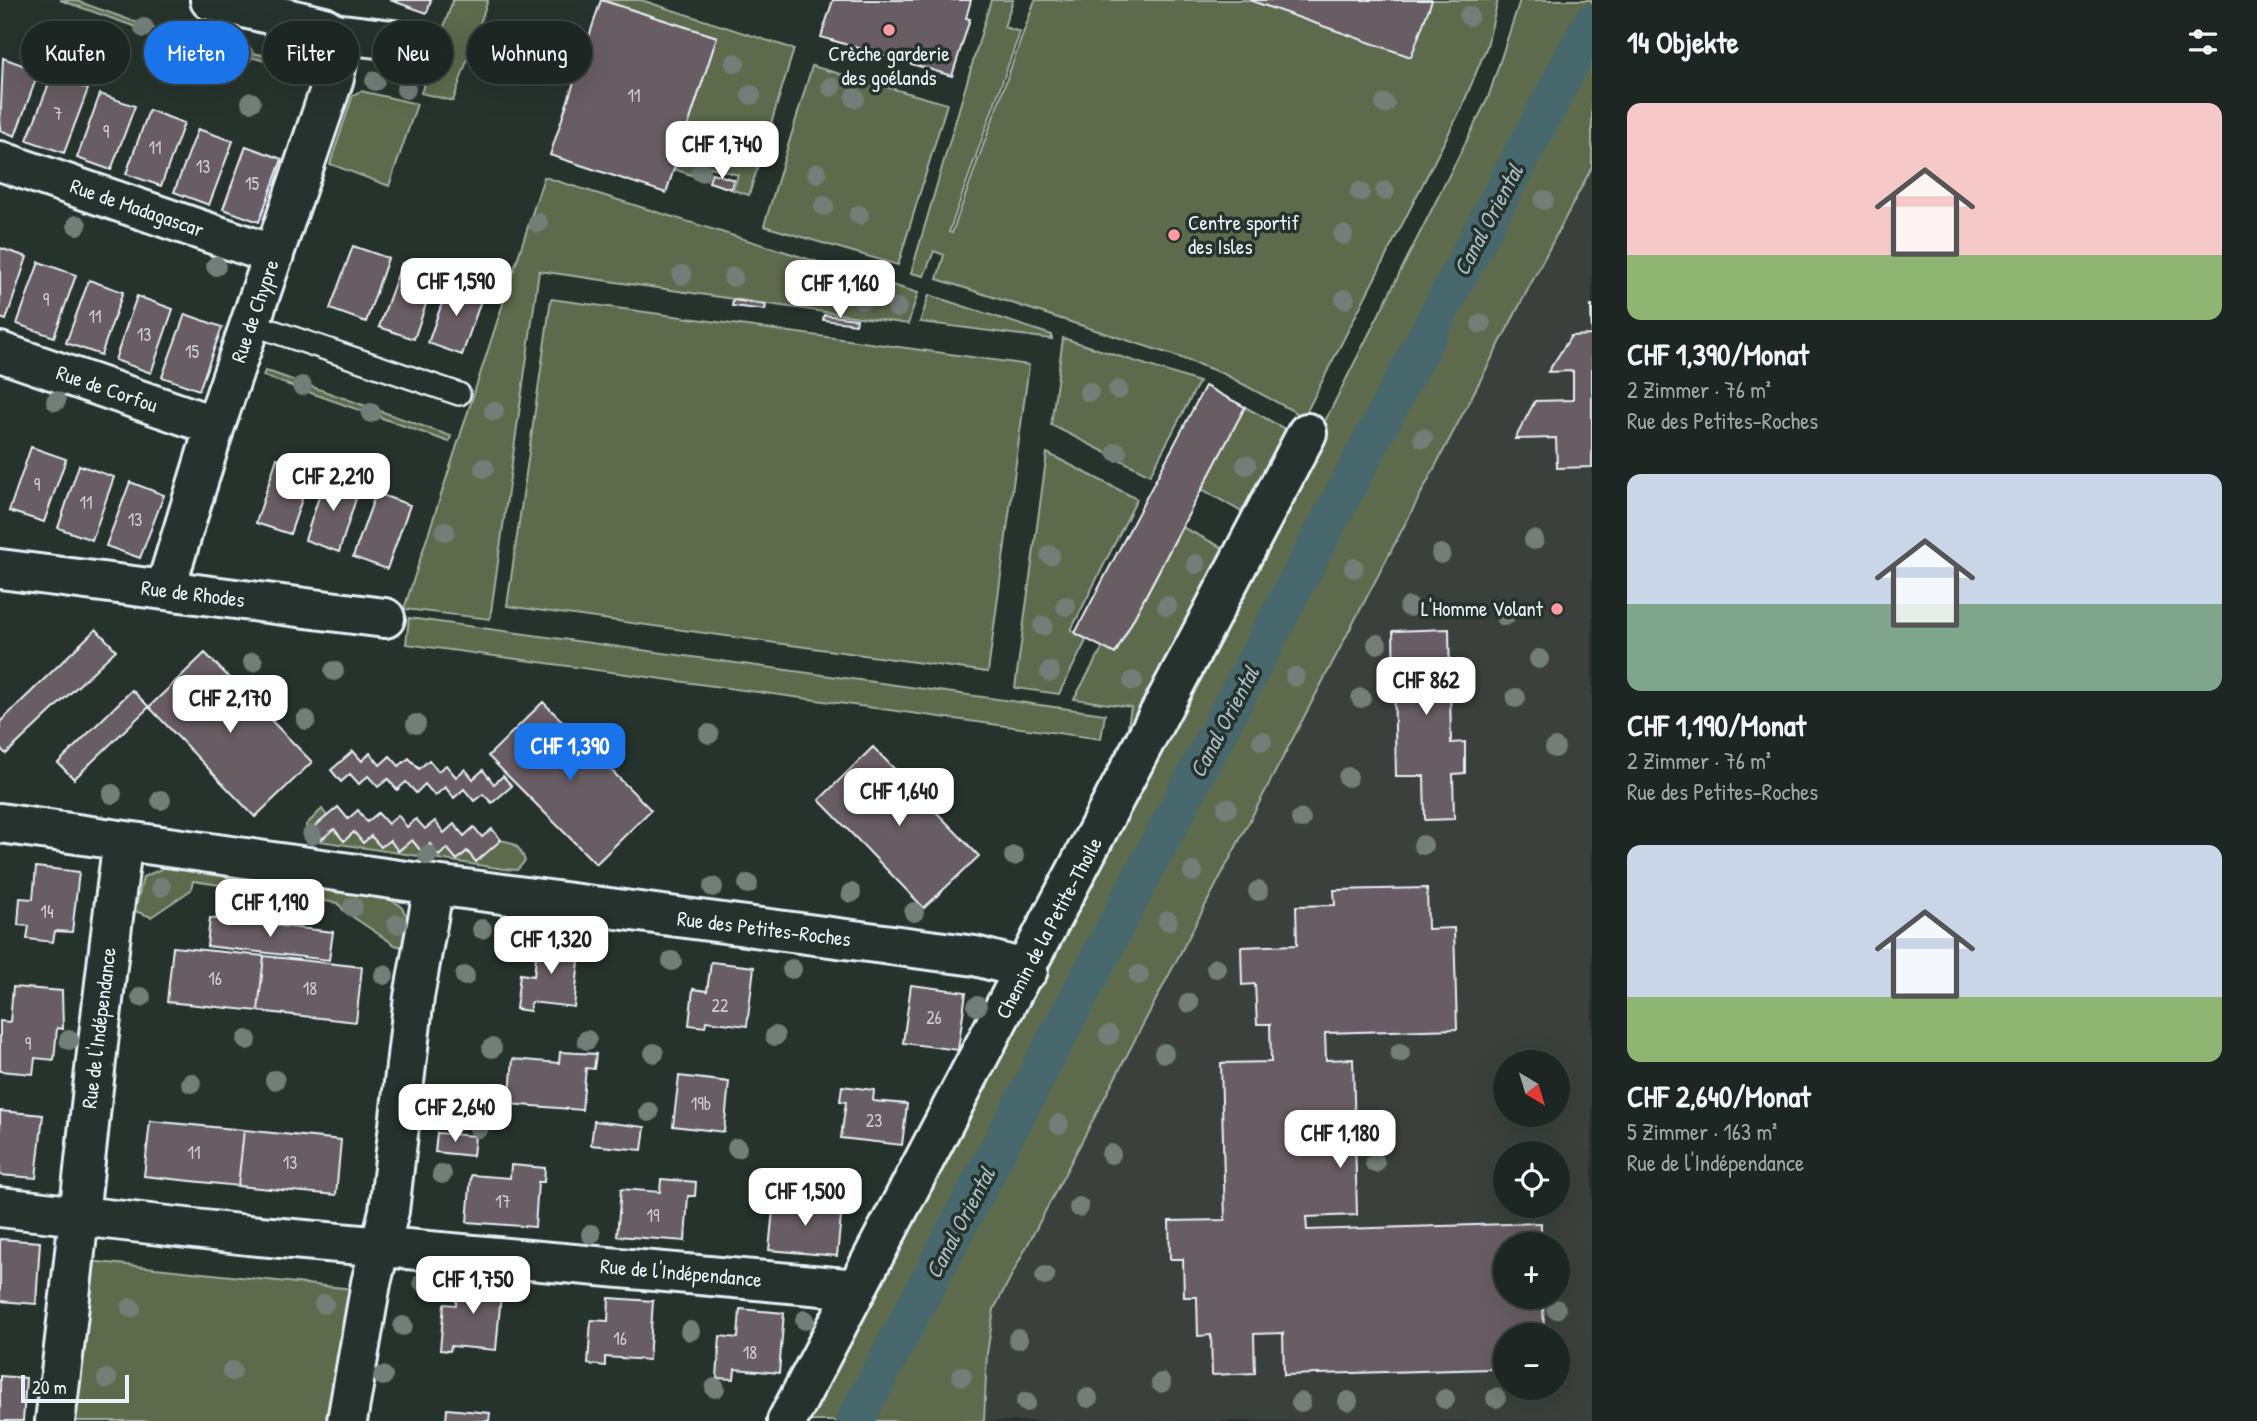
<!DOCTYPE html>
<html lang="de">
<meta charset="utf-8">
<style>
:root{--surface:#1c2622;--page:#252e2a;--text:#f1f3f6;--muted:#a0a5a5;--line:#3a4340;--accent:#1a73e8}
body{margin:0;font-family:"Patrick Hand",sans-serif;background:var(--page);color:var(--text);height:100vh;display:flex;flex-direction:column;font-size:26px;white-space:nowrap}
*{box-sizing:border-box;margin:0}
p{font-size:23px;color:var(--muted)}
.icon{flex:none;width:38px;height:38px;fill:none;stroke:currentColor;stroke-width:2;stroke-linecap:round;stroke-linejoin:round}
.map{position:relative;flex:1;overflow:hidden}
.panel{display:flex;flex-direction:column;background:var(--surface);width:665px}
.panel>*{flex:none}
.top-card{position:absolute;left:21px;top:21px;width:665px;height:63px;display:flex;gap:14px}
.needle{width:46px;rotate:142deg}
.tools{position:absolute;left:1493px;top:1050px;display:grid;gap:14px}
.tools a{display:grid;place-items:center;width:77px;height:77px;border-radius:50%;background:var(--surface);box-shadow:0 7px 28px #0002,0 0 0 2px var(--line);font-size:35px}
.scale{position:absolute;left:21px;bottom:18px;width:108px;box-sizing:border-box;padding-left:7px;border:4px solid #e8f1f8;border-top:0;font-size:19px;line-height:24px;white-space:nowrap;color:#e8f1f8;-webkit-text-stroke:5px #26332d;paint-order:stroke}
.price{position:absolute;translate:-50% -60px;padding:0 16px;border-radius:14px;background:#fff;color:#222;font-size:23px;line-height:46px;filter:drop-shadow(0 2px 4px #0008)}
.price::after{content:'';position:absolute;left:50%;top:42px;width:21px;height:16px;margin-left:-10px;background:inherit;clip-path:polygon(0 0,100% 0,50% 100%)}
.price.on{background:var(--accent);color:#fff}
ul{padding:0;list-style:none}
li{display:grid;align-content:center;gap:14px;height:371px;padding:0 35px}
li span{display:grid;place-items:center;height:217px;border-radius:14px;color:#555}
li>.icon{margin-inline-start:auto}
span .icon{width:126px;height:126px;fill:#fffc;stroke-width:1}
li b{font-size:30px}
h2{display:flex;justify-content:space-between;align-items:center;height:84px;padding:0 35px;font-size:30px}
.tag{padding:0 24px;border-radius:32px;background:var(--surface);box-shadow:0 7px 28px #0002,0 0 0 2px var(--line);font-size:24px;line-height:63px}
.tag.on{background:var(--accent);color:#fff}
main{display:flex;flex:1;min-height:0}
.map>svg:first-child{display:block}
</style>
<main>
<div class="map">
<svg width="1592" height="1421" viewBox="0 0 1592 1421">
<rect width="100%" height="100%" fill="#26332d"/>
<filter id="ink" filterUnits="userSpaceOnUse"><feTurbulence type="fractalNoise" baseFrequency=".0143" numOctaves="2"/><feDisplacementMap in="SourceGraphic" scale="14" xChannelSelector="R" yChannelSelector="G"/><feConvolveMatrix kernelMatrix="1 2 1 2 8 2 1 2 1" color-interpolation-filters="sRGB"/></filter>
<g filter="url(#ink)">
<path fill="#3a403d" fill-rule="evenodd" d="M1592,167V1421H984L987,1353L994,1309ZM1505,1062H1558V1115H1505ZM1505,1153H1558V1206H1505ZM1505,1244H1558V1297H1505ZM1505,1335H1558V1388H1505Z"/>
<path fill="#5d6b4c" stroke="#a2aea2" stroke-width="2" d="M60,0H74L155,29L307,66L306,71L153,33Z
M453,0H488L453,101L421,93Z
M602,0H641L794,49L749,195L733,190L738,175L710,167L706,180L674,169L717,37Z
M991,0H1013L1004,27L1020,32L949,232L952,233L1035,0H1498L1487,46L1462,107L1304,417L1224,374L1173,355L937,279L944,255L934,251L924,276L911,273Z
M1520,0H1592V167L994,1309L987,1353L984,1421H797L1320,431L1488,98Z
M812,66L947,104L898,265L764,226Z
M361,91L417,104L389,186L330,164L353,95Z
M544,177L918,293L908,324L539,271L490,619L404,609Z
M929,295L1052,335V339L920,322Z
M551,299L1029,365L988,672L507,606Z
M1063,338L1199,382L1150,475L1051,425Z
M265,371L273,373L451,436L449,442L263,376Z
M1245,407L1296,435L1252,518L1202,489Z
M1047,453L1137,499L1071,630L1087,639L1059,694L1015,688Z
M1182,527L1233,553L1125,744L1131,707L1074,699L1103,647L1116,653Z
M409,618L1105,714L1101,739L406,644Z
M322,809L327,816L314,828L334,829L344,841L354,832L363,842L371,836L381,847L390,840L399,851L412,840L421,851L430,844L439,855L447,848L457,859C478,843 514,826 525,861L517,870L504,869L306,839V825Z
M166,867L385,897L400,905L408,918L405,944L401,947L395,945L344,911L338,903L193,881L191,890L151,917L135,911L143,877Z
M89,1261L353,1289L336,1421H69Z"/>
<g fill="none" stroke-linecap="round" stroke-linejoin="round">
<path stroke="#47696e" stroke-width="38" d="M855,1421L1592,22"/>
</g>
<path fill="#685d62" stroke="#e8f1f8" stroke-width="2" d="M390,0H431L427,13Z
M601,0L717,37L666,193L550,155Z
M833,0H971L966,18L970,19L952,76L821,37Z
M1249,0H1432L1411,57Z
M3,58L39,71L15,136L0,130Z
M52,76L88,89L64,153L27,140Z
M100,94L135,106L111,170L77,158Z
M149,110L184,123L161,186L126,174Z
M198,129L233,141L209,205L174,192Z
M246,146L282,159L259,222L223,209Z
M712,173L734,180L731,189L709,182Z
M353,246L388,258L366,322L330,309Z
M0,248L27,257L6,320L0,318Z
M39,262L76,275L54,337L17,324Z
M402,263L436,275L414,339L379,327Z
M89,280L123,292L101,355L66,343Z
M450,280L484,292L462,355L428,343Z
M137,296L173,309L151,373L115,360Z
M733,300L766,305L765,310L732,306Z
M1591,306H1592V467L1557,468L1556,438L1515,439L1535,401L1573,400V371L1548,372L1571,336L1592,335Z
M185,314L222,327L199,390L162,377Z
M824,315L857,319L856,324L823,320Z
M1205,386L1245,407L1115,654L1075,633Z
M31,447L66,459L44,522L9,511Z
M277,458L312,470L290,534L256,523Z
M79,465L114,477L92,540L58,528Z
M326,475L360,486L339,552L305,540Z
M130,482L164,495L140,558L106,546Z
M376,493L410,505L387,569L353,557Z
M96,629L116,650L6,754L0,748V722Z
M1449,629L1451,743L1465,742V773L1453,774L1454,819L1425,820L1424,776H1396L1393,631Z
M205,653L312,762L255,817L149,707Z
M132,690L149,707L74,779L58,763Z
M543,702L651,810L596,864L488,756Z
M873,747L979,856L924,908L819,800Z
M353,751L362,761L370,753L380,765L390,756L399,766L409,758L419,769L429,760L438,771L446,765L456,777L465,769L473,779L483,770L494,784L503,776L512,786L492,803L483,794L474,801L464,789L454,798L445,787L435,796L425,784L416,793L406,782L397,790L388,779L378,787L368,776L359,784L350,774L341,782L331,770Z
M338,807L348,819L358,810L367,822L378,813L388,824L398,815L407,827L416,819L425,829L435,821L444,833L454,824L464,836L474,827L482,837L492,829L501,840L476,862L467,851L457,860L447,848L439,856L430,844L421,851L412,840L398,851L390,840L381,847L371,836L363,843L354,832L344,841L334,829L322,839L313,828Z
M36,867L79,872L72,932L55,931L53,942L27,939L29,926L18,925L20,898L33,899Z
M1427,888L1428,929L1454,928L1457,1029L1325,1033L1326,1060L1353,1059L1357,1215L1306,1217L1307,1230L1541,1223V1244H1505V1297H1543L1544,1335H1505V1355H1491V1369L1284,1375L1283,1333L1254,1334L1255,1373L1212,1375L1211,1335L1198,1336L1197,1297H1184L1183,1259H1170L1169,1221L1225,1220L1221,1063L1271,1062L1270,1024H1257L1255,984L1242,985L1241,947L1297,945L1296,906L1335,905L1334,890Z
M210,918L333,932L329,960L207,946Z
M538,938L581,943L574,1007L531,1002L530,1011L516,1009L520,974L534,976Z
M173,947L264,956L258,1011L167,1002Z
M264,956L362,967L356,1022L258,1011Z
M711,962L754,967L747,1026L706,1021L705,1027L689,1025L693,989L707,991Z
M911,985L966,992L958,1050L903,1043Z
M13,987L62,991L63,1029L57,1028L54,1060L35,1058L33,1074L0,1071V1021L10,1022Z
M560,1052L596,1054L594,1069L586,1068L582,1110L509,1104L513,1059L559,1063Z
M679,1076L729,1082L724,1132L673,1126Z
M842,1086L874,1090L873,1101L907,1104L902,1145L841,1138L846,1102L840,1101Z
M0,1111L43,1115L36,1178L0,1175Z
M150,1121L244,1130L238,1186L144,1176Z
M594,1121L645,1127L642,1150L591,1145Z
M244,1130L341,1140L336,1195L238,1186Z
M437,1133L475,1136L473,1156L435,1152Z
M511,1165L545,1168L544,1182H538L535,1227L467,1222L471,1175L510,1178Z
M661,1179L696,1182L695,1196H688L685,1241L617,1236L621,1189L660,1192Z
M774,1199L842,1206L837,1256L769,1250Z
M0,1239L40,1242L36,1304L0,1301Z
M458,1279L502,1283L496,1350L451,1346L450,1351L440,1350L444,1304L456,1305Z
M609,1298L653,1301L649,1360L605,1357V1366L588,1364L591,1320L608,1321Z
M740,1309L784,1313L779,1373L735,1369L734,1379L717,1378L720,1336L738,1338Z
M0,1376L26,1378L23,1421H0Z
M447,1409L490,1413L489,1421H446Z"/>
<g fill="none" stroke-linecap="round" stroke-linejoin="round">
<defs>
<path id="service" d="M252,324L459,394"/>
<path id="minor" d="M210,0L324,27L334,33L427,44
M0,161L274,255
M0,352L215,426
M0,569L385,618
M165,590L215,426L334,78L339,52L334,33
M0,823L434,885L975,956L1028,970
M0,1207L248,1235L857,1289
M55,1421C80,1228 96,1034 123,841
M347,1421L371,1283L389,1211L414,997L434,885
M787,1421L1307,433"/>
</defs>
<use href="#service" stroke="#e8f1f8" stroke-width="26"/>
<use href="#minor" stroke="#e8f1f8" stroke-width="44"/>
<use href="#service" stroke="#26332d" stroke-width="21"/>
<use href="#minor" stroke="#26332d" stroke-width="38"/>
</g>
<g fill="#727e77">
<circle cx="1469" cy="16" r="10"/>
<circle cx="144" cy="28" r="10"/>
<circle cx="193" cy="41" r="10"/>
<circle cx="244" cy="54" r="10"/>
<circle cx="735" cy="63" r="10"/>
<circle cx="375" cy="81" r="10"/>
<circle cx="831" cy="87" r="10"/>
<circle cx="406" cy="89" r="10"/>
<circle cx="751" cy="95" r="10"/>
<circle cx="855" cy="98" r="10"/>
<circle cx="251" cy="102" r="10"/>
<circle cx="1385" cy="104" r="10"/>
<circle cx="736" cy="144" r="10"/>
<circle cx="701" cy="172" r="10"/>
<circle cx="817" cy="173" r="10"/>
<circle cx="1385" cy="191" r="10"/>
<circle cx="1360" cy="192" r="10"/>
<circle cx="1544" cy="200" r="10"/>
<circle cx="824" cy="206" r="10"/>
<circle cx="859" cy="215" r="10"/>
<circle cx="538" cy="223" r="10"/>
<circle cx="77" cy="225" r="10"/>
<circle cx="1343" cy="235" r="10"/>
<circle cx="216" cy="266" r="10"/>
<circle cx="682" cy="275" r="10"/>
<circle cx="733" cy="277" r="10"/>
<circle cx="819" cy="293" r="10"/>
<circle cx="1345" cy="299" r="10"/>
<circle cx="863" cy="300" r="10"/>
<circle cx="897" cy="308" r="10"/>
<circle cx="1481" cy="324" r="10"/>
<circle cx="302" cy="386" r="10"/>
<circle cx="1118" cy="390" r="10"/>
<circle cx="1089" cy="392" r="10"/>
<circle cx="56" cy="401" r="10"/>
<circle cx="494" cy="411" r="10"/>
<circle cx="371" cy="413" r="10"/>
<circle cx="1423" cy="438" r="10"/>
<circle cx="1117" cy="452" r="10"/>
<circle cx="1246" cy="465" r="10"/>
<circle cx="484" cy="468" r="10"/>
<circle cx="445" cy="531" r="10"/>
<circle cx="1534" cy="540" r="10"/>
<circle cx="1441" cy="554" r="10"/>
<circle cx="1050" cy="555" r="10"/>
<circle cx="1196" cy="564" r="10"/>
<circle cx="1354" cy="568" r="10"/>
<circle cx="1066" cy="606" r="10"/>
<circle cx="1167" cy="606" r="10"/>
<circle cx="1409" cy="607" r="10"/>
<circle cx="1505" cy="616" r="10"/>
<circle cx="1043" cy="626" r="10"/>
<circle cx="1377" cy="644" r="10"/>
<circle cx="1539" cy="659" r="10"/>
<circle cx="253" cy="662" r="10"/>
<circle cx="334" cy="671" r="10"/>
<circle cx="1050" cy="672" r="10"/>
<circle cx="1295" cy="677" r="10"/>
<circle cx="1133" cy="681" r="10"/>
<circle cx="1361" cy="698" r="10"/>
<circle cx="1516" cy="698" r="10"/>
<circle cx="306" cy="720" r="10"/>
<circle cx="416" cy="724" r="10"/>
<circle cx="709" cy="734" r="10"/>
<circle cx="1262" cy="741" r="10"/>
<circle cx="1555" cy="748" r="10"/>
<circle cx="1348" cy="777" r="10"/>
<circle cx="112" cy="794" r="10"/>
<circle cx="161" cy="800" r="10"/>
<circle cx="1227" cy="808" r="10"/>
<circle cx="1301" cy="819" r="10"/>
<circle cx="312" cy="835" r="10"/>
<circle cx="1423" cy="845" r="10"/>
<circle cx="428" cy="855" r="10"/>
<circle cx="1014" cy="856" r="10"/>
<circle cx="1193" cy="872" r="10"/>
<circle cx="748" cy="884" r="10"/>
<circle cx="161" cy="887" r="10"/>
<circle cx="713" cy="887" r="10"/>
<circle cx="1258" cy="891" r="10"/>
<circle cx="851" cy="893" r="10"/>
<circle cx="273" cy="901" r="10"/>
<circle cx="353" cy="907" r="10"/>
<circle cx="914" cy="912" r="10"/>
<circle cx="1168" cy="921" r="10"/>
<circle cx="397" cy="924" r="10"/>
<circle cx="482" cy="929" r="10"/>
<circle cx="672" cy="961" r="10"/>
<circle cx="1216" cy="968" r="10"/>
<circle cx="792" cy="969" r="10"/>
<circle cx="384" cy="975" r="10"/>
<circle cx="1139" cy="975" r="10"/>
<circle cx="465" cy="976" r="10"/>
<circle cx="141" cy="997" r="10"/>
<circle cx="1189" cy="1003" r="10"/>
<circle cx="977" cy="1006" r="10"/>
<circle cx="1109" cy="1035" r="10"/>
<circle cx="775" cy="1036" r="10"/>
<circle cx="69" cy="1040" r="10"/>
<circle cx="247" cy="1040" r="10"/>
<circle cx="587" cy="1040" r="10"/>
<circle cx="492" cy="1048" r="10"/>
<circle cx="654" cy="1053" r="10"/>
<circle cx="1164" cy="1053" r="10"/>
<circle cx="1400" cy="1053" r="10"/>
<circle cx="275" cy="1080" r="10"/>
<circle cx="191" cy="1083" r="10"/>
<circle cx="438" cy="1107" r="10"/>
<circle cx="649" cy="1112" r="10"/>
<circle cx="1059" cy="1124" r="10"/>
<circle cx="479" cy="1128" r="10"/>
<circle cx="737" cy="1148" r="10"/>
<circle cx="1111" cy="1154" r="10"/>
<circle cx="1375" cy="1163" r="10"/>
<circle cx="442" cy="1174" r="10"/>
<circle cx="1079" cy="1207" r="10"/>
<circle cx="591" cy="1234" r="10"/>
<circle cx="1045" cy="1276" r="10"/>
<circle cx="423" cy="1282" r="10"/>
<circle cx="324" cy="1304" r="10"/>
<circle cx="131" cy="1308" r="10"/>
<circle cx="1556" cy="1309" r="10"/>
<circle cx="805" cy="1320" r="10"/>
<circle cx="403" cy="1326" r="10"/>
<circle cx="690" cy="1331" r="10"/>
<circle cx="1018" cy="1339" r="10"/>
<circle cx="232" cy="1371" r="10"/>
<circle cx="383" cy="1376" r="10"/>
<circle cx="962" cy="1376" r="10"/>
<circle cx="107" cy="1379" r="10"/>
<circle cx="1161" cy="1383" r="10"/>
<circle cx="715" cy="1388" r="10"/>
<circle cx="1088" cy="1398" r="10"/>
<circle cx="1496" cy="1398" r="10"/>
<circle cx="1445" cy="1399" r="10"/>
<circle cx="1348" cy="1401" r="10"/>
<circle cx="1026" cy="1402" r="10"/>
<circle cx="1301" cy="1402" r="10"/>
</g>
</g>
<g fill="#ff9aa2" stroke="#26332d" stroke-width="2.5">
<circle cx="889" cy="30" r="7"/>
<circle cx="1174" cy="235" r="7"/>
<circle cx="1557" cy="609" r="7"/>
</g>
<g text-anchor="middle" stroke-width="7" stroke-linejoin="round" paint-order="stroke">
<g font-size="18" fill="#c8ccd2">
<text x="634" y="102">11</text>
<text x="58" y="120">7</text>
<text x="106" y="138">9</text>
<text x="155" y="154">11</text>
<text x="203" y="173">13</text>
<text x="252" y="190">15</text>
<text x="46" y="306">9</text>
<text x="95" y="323">11</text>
<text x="144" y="341">13</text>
<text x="192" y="358">15</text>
<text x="37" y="491">9</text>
<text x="86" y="509">11</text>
<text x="135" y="526">13</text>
<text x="47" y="918">14</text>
<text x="215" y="985">16</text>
<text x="310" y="995">18</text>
<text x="720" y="1012">22</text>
<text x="934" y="1024">26</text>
<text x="28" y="1050">9</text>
<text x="701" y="1110">19b</text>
<text x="874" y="1127">23</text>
<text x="194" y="1159">11</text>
<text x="290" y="1169">13</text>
<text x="503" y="1208">17</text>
<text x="653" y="1222">19</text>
<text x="620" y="1345">16</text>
<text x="750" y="1359">18</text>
</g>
<g font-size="21" fill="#e8f1f8" stroke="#26332d">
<text x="889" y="61">Crèche garderie<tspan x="889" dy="24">des goélands</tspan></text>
<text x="1188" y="230" text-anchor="start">Centre sportif<tspan x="1188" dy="24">des Isles</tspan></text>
<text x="1543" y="616" text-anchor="end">L'Homme Volant</text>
</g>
<g font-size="21" fill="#e8f1f8" stroke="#26332d">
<text transform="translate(137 208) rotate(19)" y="7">Rue de Madagascar</text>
<text transform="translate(255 311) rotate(-71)" y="7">Rue de Chypre</text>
<text transform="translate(107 389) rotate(19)" y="7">Rue de Corfou</text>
<text transform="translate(193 594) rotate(7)" y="7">Rue de Rhodes</text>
<text transform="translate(1049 928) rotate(-62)" y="7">Chemin de la Petite-Thoile</text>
<text transform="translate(764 929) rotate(7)" y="7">Rue des Petites-Roches</text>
<text transform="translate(99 1028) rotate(-83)" y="7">Rue de l'Indépendance</text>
<text transform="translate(681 1273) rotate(5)" y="7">Rue de l'Indépendance</text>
</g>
<g font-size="23" font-style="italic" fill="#a8bbc1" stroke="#26332d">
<text transform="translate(1488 220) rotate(-62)" y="8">Canal Oriental</text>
<text transform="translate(1224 722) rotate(-62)" y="8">Canal Oriental</text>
<text transform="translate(960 1223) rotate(-62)" y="8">Canal Oriental</text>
</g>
</g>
</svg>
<div class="tools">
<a><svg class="needle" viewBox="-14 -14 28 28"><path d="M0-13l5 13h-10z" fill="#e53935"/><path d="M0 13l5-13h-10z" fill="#a0a5a5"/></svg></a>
<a><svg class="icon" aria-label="locate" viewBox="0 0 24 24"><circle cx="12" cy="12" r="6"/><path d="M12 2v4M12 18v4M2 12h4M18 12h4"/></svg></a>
<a>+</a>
<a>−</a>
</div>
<div class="scale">20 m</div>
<b class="price" style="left:722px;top:181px">CHF 1,740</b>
<b class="price" style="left:456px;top:318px">CHF 1,590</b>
<b class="price" style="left:840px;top:320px">CHF 1,160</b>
<b class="price" style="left:333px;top:513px">CHF 2,210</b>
<b class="price" style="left:1426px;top:717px">CHF 862</b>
<b class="price" style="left:230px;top:735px">CHF 2,170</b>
<b class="price on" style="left:570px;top:783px">CHF 1,390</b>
<b class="price" style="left:899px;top:828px">CHF 1,640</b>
<b class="price" style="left:270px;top:939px">CHF 1,190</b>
<b class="price" style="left:551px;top:976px">CHF 1,320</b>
<b class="price" style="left:455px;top:1144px">CHF 2,640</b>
<b class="price" style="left:1340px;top:1170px">CHF 1,180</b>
<b class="price" style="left:805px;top:1228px">CHF 1,500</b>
<b class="price" style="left:473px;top:1316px">CHF 1,750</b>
<div class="top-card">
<a class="tag">Kaufen</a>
<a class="tag on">Mieten</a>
<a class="tag">Filter</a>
<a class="tag">Neu</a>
<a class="tag">Wohnung</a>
</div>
</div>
<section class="panel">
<h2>14 Objekte<svg class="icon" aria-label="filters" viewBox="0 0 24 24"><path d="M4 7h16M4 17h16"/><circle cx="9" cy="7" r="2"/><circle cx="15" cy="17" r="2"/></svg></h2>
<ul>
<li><span style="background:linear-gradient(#f6c9c9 70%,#8fb573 0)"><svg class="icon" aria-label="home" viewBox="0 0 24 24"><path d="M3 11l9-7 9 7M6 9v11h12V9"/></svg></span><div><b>CHF 1,390/Monat</b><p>2 Zimmer · 76 m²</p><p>Rue des Petites-Roches</p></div></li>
<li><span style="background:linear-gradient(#c9d6e8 60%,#7fa58c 0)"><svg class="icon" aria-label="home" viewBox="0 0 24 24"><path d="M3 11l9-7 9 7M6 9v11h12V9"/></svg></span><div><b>CHF 1,190/Monat</b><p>2 Zimmer · 76 m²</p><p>Rue des Petites-Roches</p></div></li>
<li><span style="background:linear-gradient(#c9d6e8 70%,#8fb573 0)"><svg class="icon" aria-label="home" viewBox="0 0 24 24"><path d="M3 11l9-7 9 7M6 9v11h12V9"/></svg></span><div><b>CHF 2,640/Monat</b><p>5 Zimmer · 163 m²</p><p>Rue de l'Indépendance</p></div></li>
</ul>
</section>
</main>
